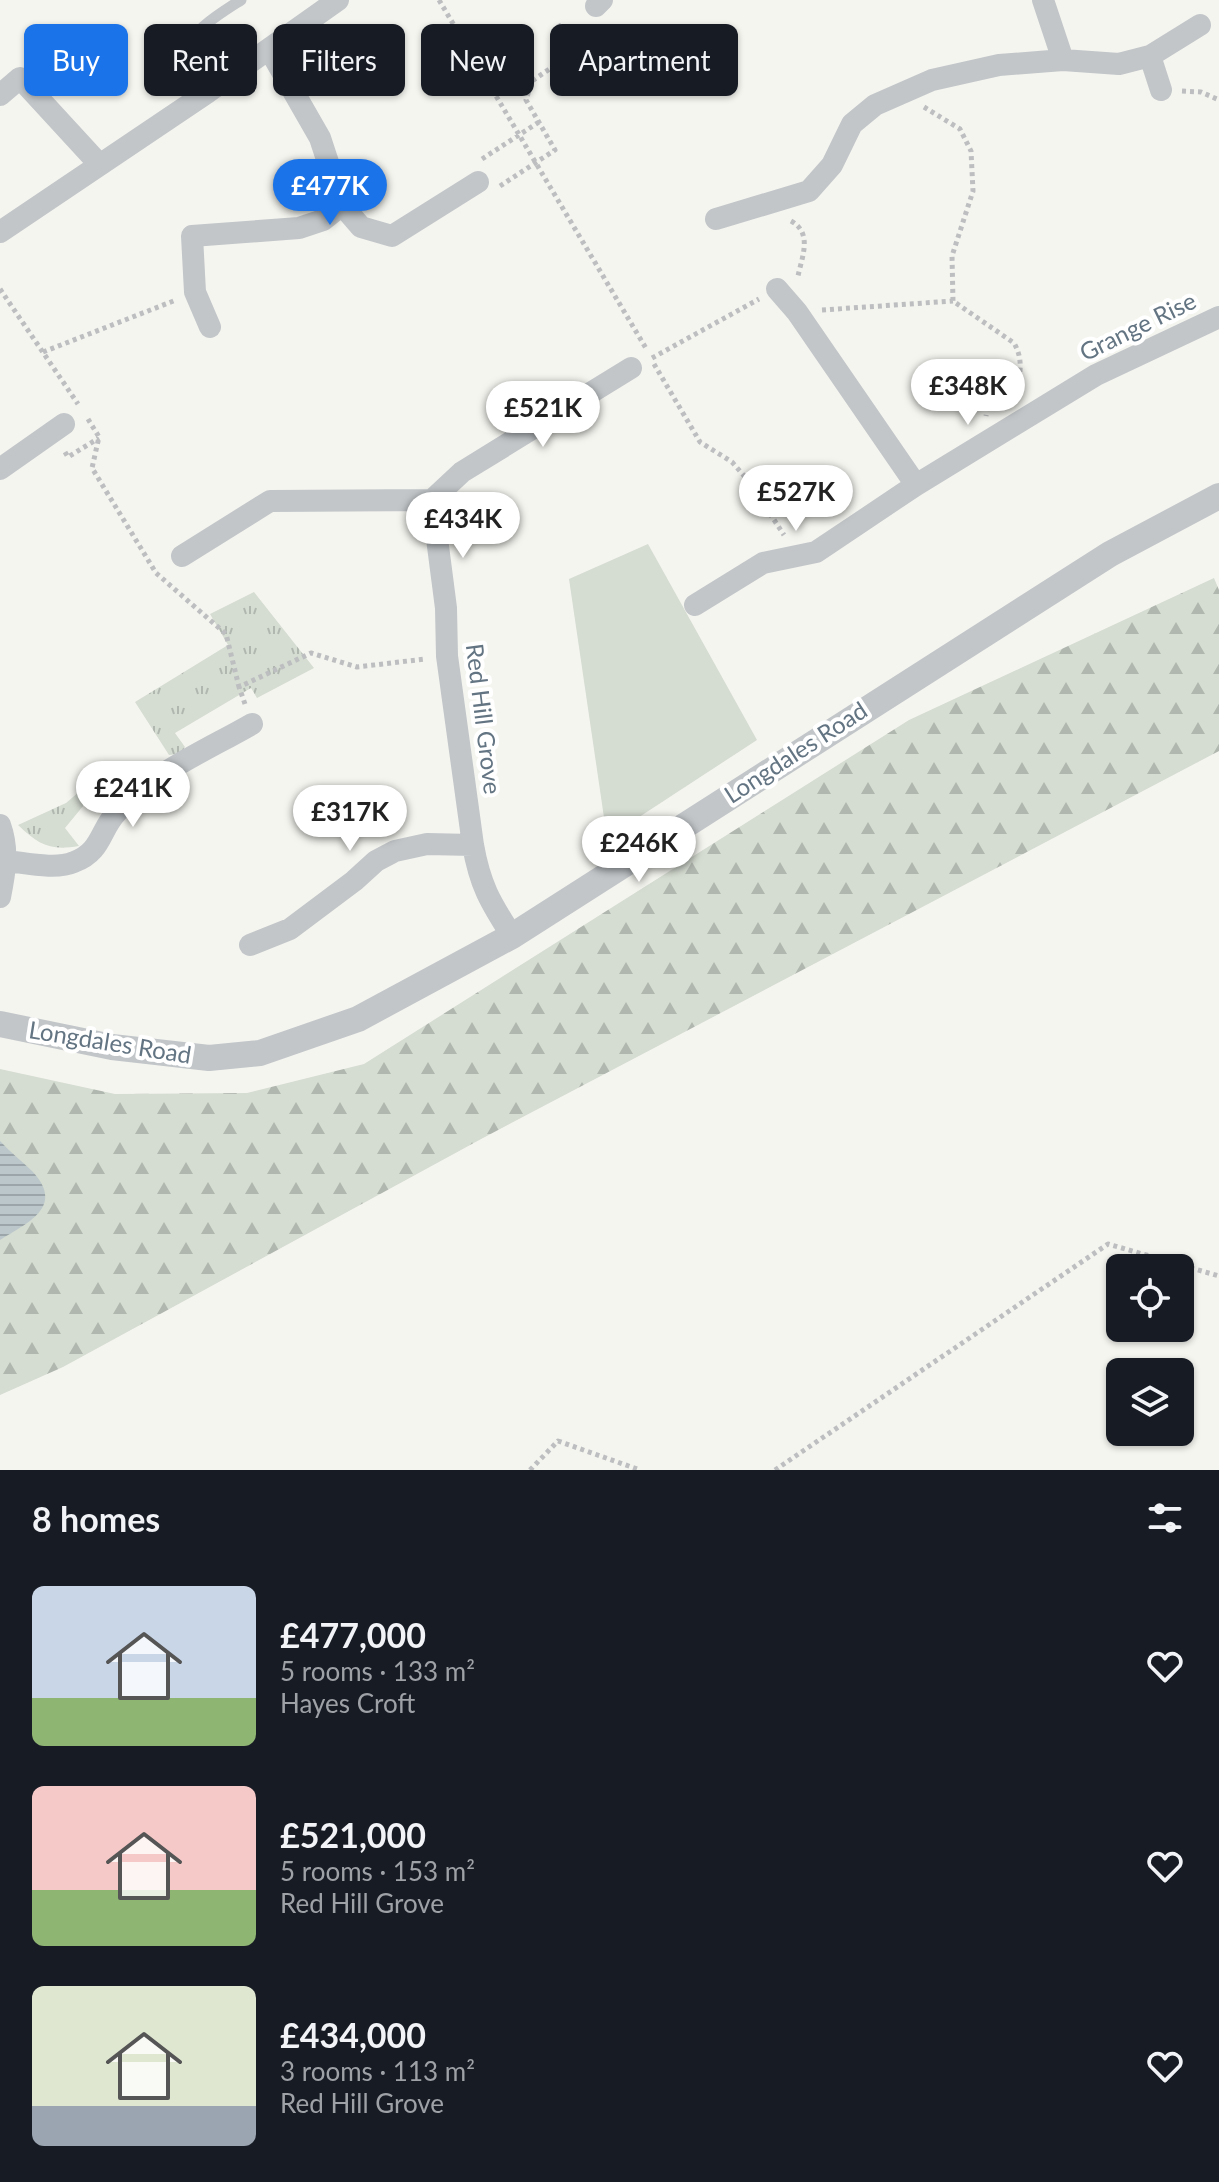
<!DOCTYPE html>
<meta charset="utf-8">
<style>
:root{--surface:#171b24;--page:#242831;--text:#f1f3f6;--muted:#9ea1a6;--accent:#1a73e8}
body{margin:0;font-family:Lato,sans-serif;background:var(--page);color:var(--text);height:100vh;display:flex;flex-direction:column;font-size:30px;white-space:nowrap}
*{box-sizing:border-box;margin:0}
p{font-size:26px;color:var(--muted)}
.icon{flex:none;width:44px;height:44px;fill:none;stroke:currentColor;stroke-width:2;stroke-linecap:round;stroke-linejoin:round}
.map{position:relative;height:1470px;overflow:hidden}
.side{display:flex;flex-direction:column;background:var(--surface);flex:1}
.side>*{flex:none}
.guide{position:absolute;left:24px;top:24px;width:800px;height:72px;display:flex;gap:16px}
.fabs{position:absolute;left:1106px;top:1254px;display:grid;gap:16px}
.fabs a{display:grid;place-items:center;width:88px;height:88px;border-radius:12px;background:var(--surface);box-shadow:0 2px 6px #0004;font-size:40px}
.price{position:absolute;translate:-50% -68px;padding:0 18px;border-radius:28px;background:#fff;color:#222;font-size:26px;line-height:52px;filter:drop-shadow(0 2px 4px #0008)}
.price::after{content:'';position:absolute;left:50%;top:48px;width:24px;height:18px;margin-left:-12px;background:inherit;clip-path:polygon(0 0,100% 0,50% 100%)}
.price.current{background:var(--accent);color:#fff}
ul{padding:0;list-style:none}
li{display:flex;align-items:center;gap:24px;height:200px;padding:0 32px}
li span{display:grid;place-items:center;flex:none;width:224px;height:160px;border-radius:12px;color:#555}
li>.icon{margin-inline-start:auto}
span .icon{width:96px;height:96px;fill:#fffc;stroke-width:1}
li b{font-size:34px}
h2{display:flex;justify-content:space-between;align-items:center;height:96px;padding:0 32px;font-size:34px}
.tag{padding:0 28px;border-radius:12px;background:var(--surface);box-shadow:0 2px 6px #0004;font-size:28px;line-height:72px}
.tag.current{background:var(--accent);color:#fff}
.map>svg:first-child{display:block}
</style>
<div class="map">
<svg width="1219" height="1470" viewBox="0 0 1219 1470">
<defs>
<pattern id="grass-tufts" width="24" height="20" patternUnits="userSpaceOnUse" patternTransform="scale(2)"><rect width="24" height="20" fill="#d5dcd1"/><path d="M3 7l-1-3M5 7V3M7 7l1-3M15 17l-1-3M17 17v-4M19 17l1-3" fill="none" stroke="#b0b7af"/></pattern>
<pattern id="forest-firs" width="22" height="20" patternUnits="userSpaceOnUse" patternTransform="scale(2)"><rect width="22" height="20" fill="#d5dcd1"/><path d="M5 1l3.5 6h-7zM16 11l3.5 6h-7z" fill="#b0b7af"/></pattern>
<pattern id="water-rules" width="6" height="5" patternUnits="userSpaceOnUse" patternTransform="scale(2)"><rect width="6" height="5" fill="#bbc7cb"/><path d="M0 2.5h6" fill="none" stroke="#9ca6aa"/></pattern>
</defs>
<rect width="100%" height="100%" fill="#f5f5f0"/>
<path fill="url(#grass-tufts)" d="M254,592L314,668L257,698L251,688L175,733L185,747L180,754L169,755L135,702L228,645L210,614Z
M107,768L122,783L109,802L93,794L65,828L79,846C50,851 39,845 18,825L66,803Z"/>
<path fill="url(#forest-firs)" d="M1214,578L1219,590V751L483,1138L63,1367L0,1395V1069L115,1094L247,1093L364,1064L909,720Z"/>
<path fill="#d5dcd1" d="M648,544L757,740L607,838L569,579Z"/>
<path fill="url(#water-rules)" d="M0,1141C10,1152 22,1161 32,1171C66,1207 27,1223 0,1240Z"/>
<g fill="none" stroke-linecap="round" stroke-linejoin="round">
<path stroke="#bcbec0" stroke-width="5" stroke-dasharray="4 4" stroke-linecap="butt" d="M439,0L647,350
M1182,91L1201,92L1219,100
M924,107L960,129L971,151L973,191L952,256L953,301L1014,343C1022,357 1021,369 1018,384L988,403L986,416
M482,159L539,122
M500,186L555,150L526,100L532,81L573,53L558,24
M791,221C813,233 802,257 798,276
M0,289L78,404
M822,310L953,301
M43,352L176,300
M652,358L759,299
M654,364L700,442L732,462L747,479L784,535
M88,419L99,437L92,468L156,573L226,634L239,687
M65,452L68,457L99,438
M245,704L239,687L311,653L357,667L425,659
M530,1470L558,1441L640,1470
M775,1470L1108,1244L1219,1276"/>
<path stroke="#c2c6c9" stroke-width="11" d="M201,96L180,61C190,31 216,16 241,0"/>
<path stroke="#c2c6c9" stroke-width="22" d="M596,6L602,0
M269,49L320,138L342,205L361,227L392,236L478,182
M1150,56L1161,90
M1063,60L1119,64L1150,56L1200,25
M0,95L20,78L100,165
M716,219L809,191L832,165L852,124L875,105L932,80L999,65L1063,60L1043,0
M0,232L208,92L338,0
M777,289L797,312L916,485L1096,375L1219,317
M210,327L195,292L192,236L299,228L323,220L342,205
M0,469L64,424
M432,500L462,472L631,368
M182,556L270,501L432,500L446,608L447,656L473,845C480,885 490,902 512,936
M695,605L763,563L816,552L916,485
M0,825C9,850 5,872 0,897
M7,861C26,863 56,870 74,862C102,852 100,829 117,812C152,773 207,750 252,724
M250,945L290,929L354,881L376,861L395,851L427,844L473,845"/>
<path stroke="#c2c6c9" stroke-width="26" d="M0,1024L112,1047L209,1058L260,1053L358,1019L512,936L1110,554L1219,496"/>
</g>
<g text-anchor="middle" stroke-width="8" stroke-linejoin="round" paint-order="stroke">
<g font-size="24" fill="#637482" stroke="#fff">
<text transform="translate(1138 327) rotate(-26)" y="8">Grange Rise</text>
<text transform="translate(483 719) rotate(83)" y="8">Red Hill Grove</text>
<text transform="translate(796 753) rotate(-33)" y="8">Longdales Road</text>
<text transform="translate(110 1043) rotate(9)" y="8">Longdales Road</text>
</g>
</g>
</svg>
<div class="fabs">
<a><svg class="icon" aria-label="locate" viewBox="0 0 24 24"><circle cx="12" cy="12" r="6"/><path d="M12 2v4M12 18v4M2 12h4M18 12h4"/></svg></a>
<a><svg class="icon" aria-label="layers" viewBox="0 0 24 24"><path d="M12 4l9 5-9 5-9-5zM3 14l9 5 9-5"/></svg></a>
</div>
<b class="price current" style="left:330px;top:227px">£477K</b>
<b class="price" style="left:968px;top:427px">£348K</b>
<b class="price" style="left:543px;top:449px">£521K</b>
<b class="price" style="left:796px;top:533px">£527K</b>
<b class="price" style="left:463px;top:560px">£434K</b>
<b class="price" style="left:133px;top:829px">£241K</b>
<b class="price" style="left:350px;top:853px">£317K</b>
<b class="price" style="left:639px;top:884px">£246K</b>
<div class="guide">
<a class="tag current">Buy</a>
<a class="tag">Rent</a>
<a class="tag">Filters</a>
<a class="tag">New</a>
<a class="tag">Apartment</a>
</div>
</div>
<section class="side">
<h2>8 homes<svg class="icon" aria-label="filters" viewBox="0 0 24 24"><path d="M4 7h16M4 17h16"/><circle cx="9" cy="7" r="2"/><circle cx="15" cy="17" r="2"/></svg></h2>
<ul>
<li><span style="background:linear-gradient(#c9d6e8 70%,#8fb573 0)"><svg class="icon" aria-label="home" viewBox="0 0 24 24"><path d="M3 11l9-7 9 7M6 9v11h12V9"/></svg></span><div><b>£477,000</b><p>5 rooms · 133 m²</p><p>Hayes Croft</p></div><svg class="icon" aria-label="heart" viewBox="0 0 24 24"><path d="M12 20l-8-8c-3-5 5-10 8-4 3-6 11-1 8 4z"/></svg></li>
<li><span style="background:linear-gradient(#f6c9c9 65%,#8fb573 0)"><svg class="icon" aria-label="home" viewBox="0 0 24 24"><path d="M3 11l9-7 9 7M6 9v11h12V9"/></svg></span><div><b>£521,000</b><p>5 rooms · 153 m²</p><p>Red Hill Grove</p></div><svg class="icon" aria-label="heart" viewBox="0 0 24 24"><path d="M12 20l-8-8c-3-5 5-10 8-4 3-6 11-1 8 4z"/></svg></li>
<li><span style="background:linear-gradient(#dfe7d0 75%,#9aa5b1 0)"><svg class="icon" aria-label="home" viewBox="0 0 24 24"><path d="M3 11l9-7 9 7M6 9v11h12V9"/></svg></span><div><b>£434,000</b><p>3 rooms · 113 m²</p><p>Red Hill Grove</p></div><svg class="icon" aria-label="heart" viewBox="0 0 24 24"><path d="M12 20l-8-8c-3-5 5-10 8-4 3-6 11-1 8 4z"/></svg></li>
</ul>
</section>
